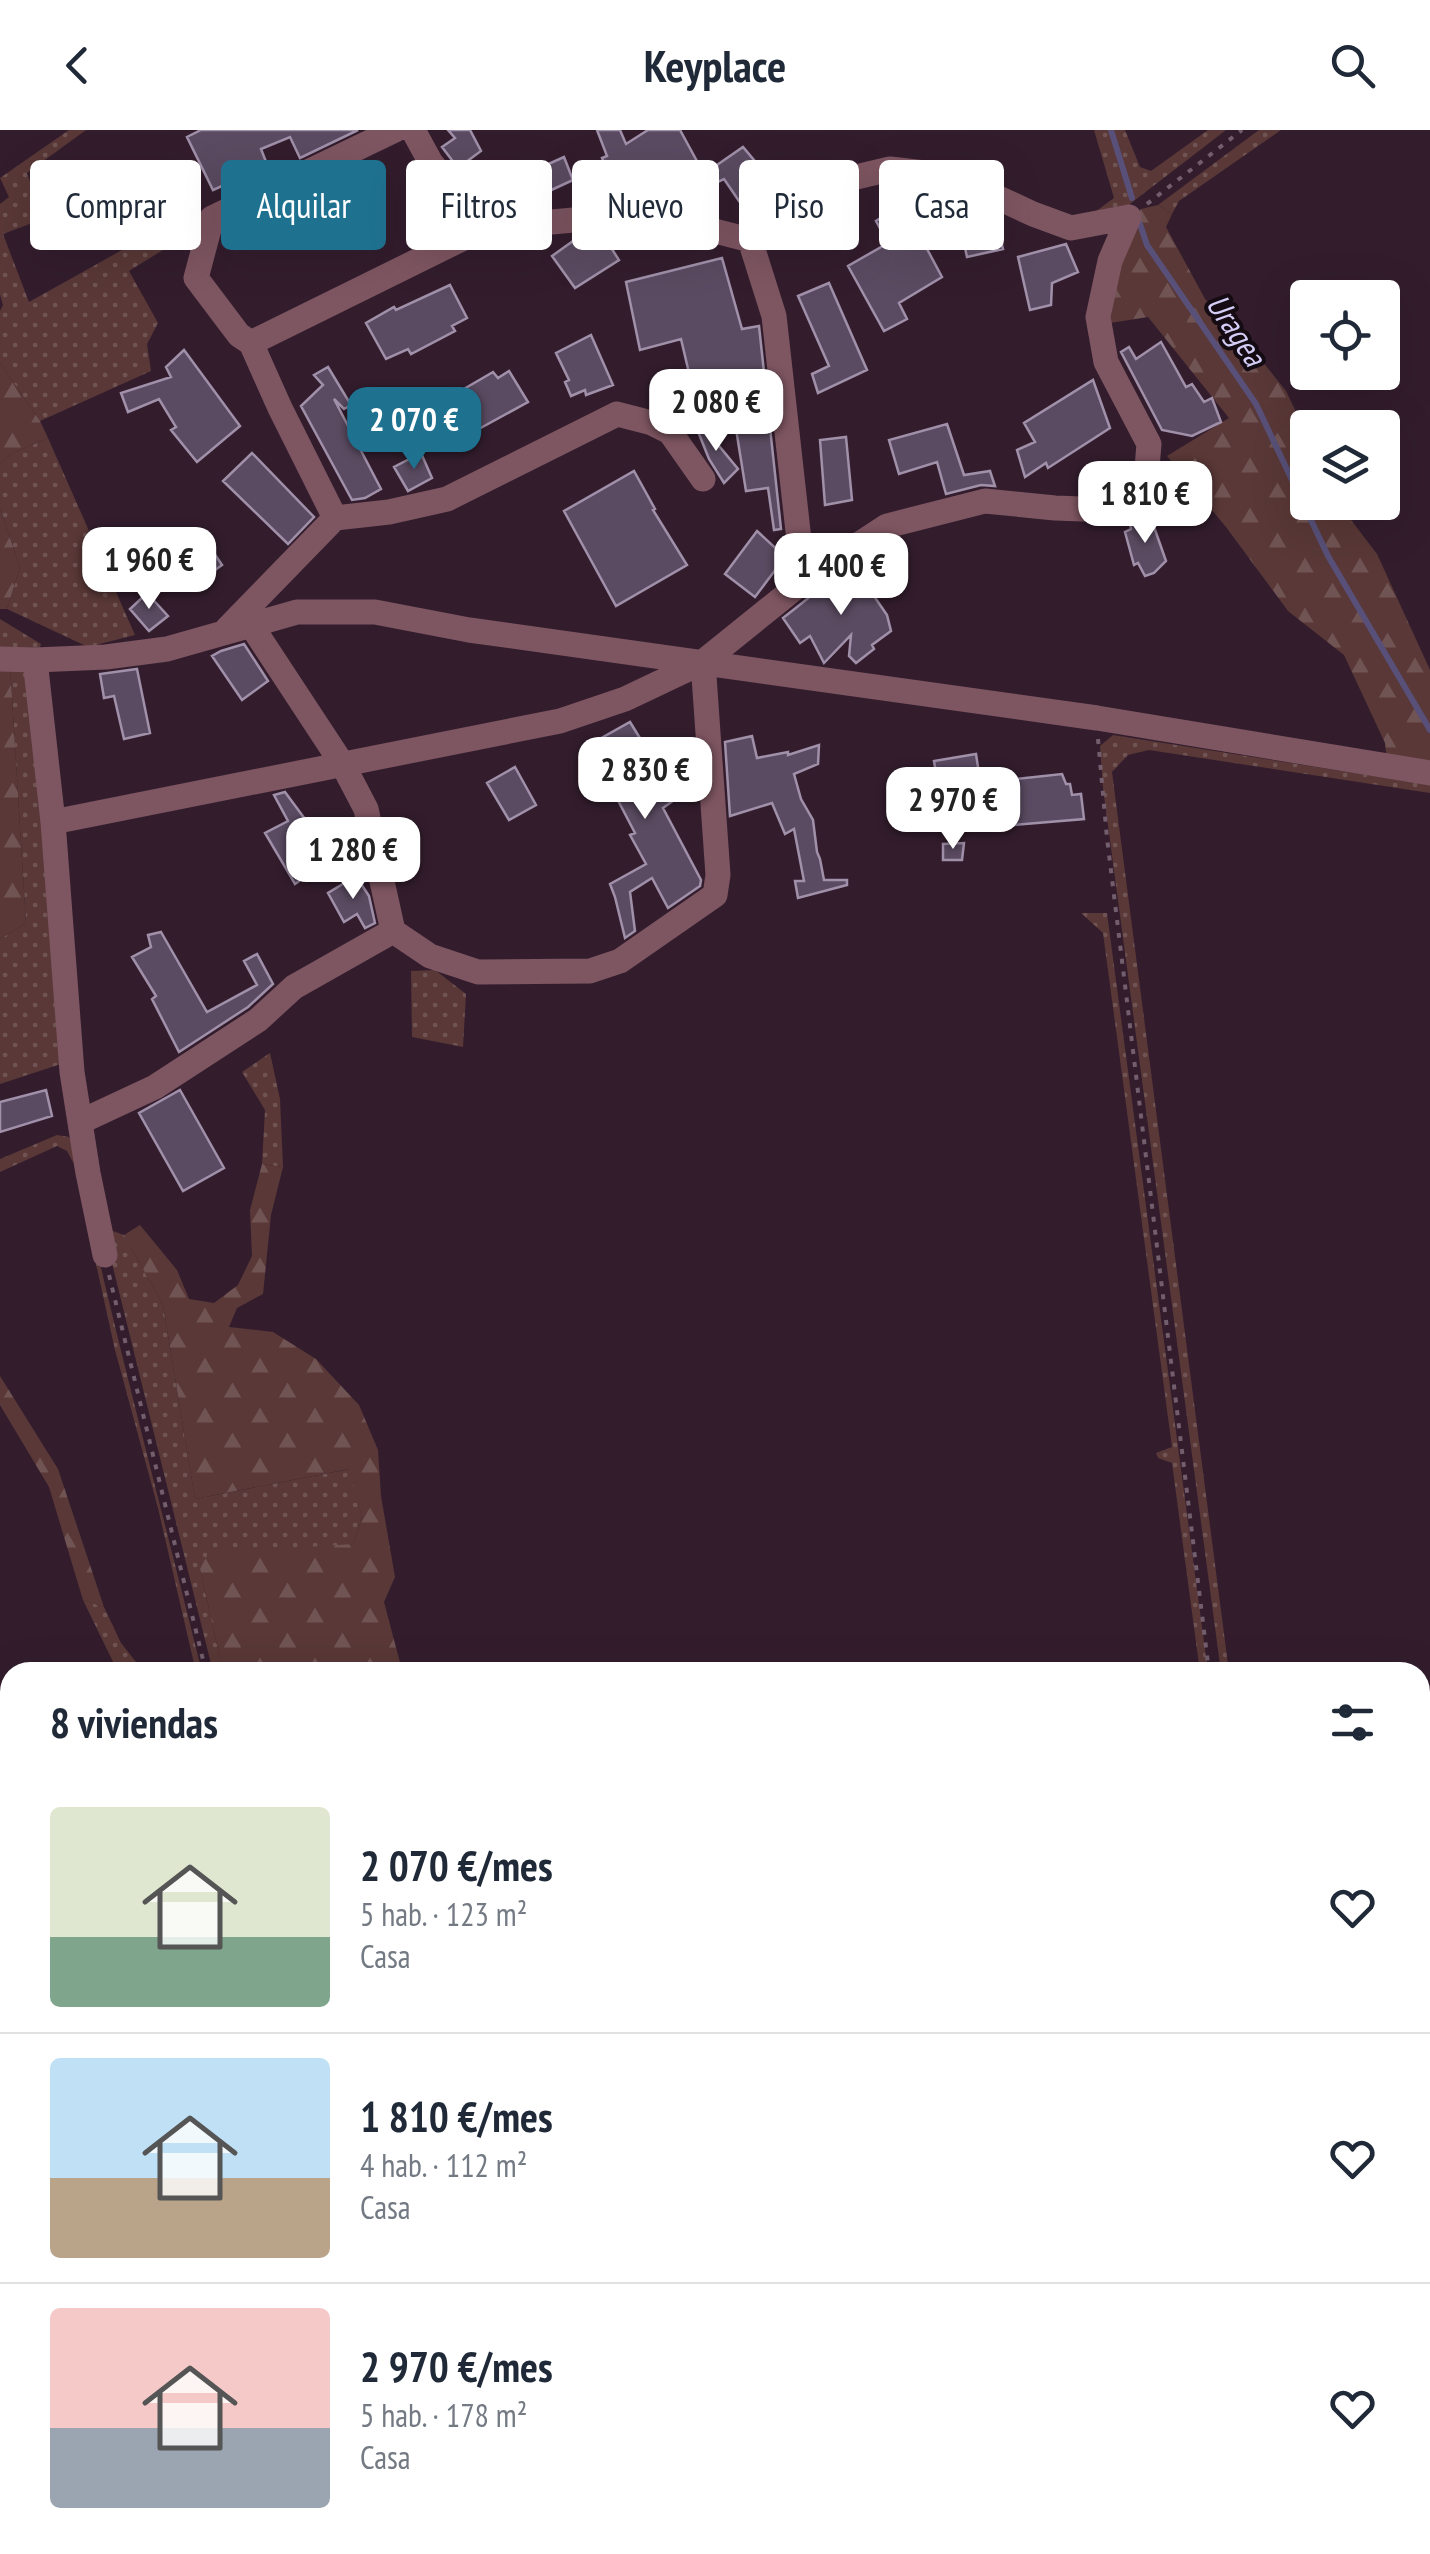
<!DOCTYPE html>
<html lang="es">
<meta charset="utf-8">
<style>
:root{--surface:#fff;--page:#f2f2f3;--text:#1f2937;--muted:#747a83;--line:#e0e1e3;--accent:#1f7190}
body{margin:0;font-family:"PT Sans Narrow",sans-serif;background:var(--page);color:var(--text);height:100vh;display:flex;flex-direction:column;font-size:38px;white-space:nowrap}
*{box-sizing:border-box;margin:0}
p{font-size:32px;color:var(--muted)}
.icon{flex:none;width:55px;height:55px;fill:none;stroke:currentColor;stroke-width:2;stroke-linecap:round;stroke-linejoin:round}
.map{position:relative;flex:1;overflow:hidden}
.panel{position:absolute;left:0px;top:1532px;width:1430px;height:892px;display:flex;flex-direction:column;background:var(--surface);border-radius:30px 30px 0 0;box-shadow:0 10px 40px #0002}
.panel>*{flex:none}
.top-card{position:absolute;left:30px;top:30px;width:1370px;height:90px;display:flex;gap:20px}
.buttons{position:absolute;left:1290px;top:150px;display:grid;gap:20px}
.buttons a{display:grid;place-items:center;width:110px;height:110px;border-radius:10px;background:var(--surface);box-shadow:0 10px 40px #0002;font-size:50px}
.price{position:absolute;translate:-50% -85px;padding:0 22px;border-radius:20px;background:#fff;color:#222;font-size:32px;line-height:65px;filter:drop-shadow(0 2px 5px #0008)}
.price::after{content:'';position:absolute;left:50%;top:60px;width:30px;height:22px;margin-left:-15px;background:inherit;clip-path:polygon(0 0,100% 0,50% 100%)}
.price.active{background:var(--accent);color:#fff}
ul{padding:0;list-style:none}
li{display:flex;align-items:center;gap:30px;height:250px;padding:0 50px}
li+li{border-top:2px solid var(--line)}
li span{display:grid;place-items:center;flex:none;width:280px;height:200px;border-radius:10px;color:#555}
li>.icon{margin-inline-start:auto}
span .icon{width:120px;height:120px;fill:#fffc;stroke-width:1}
li b{font-size:42px}
h2{display:flex;justify-content:space-between;align-items:center;height:120px;padding:0 50px;font-size:42px}
.pill{padding:0 35px;border-radius:10px;background:var(--surface);box-shadow:0 10px 40px #0002;font-size:35px;line-height:90px}
.pill.active{background:var(--accent);color:#fff}
header{display:flex;justify-content:space-between;align-items:center;height:130px;padding:0 50px;background:var(--surface);font-size:45px;font-weight:700}
.map>svg:first-child{display:block}
</style>
<header><svg class="icon" aria-label="back" viewBox="0 0 24 24"><path d="M15 5l-7 7 7 7"/></svg>Keyplace<svg class="icon" aria-label="search" viewBox="0 0 24 24"><circle cx="10" cy="10" r="6"/><path d="M15 15l6 6"/></svg></header>
<div class="map">
<svg width="1430" height="2424" viewBox="0 0 1430 2424">
<defs>
<pattern id="grass-dots" width="8" height="8" patternUnits="userSpaceOnUse" patternTransform="scale(2.5)"><rect width="8" height="8" fill="#593837"/><path d="M2 2h.1M6 6h.1" fill="none" stroke="#705453" stroke-width="1.8" stroke-linecap="round"/></pattern>
<pattern id="forest-firs" width="22" height="20" patternUnits="userSpaceOnUse" patternTransform="scale(2.5)"><rect width="22" height="20" fill="#593837"/><path d="M5 1l3.5 6h-7zM16 11l3.5 6h-7z" fill="#705453"/></pattern>
</defs>
<rect width="100%" height="100%" fill="#331d2d"/>
<path fill="url(#grass-dots)" d="M69,0H86L27,43L43,89L3,104L29,172L183,86L184,107L129,141L158,193L147,214L151,241L40,291L0,233V181L3,175L0,165V74L9,67L0,48Z
M1094,0H1125L1140,37L1151,41L1208,0H1226L1117,84L1088,87L1114,68Z
M1259,0H1281L1179,71L1172,84L1158,75Z
M48,308L135,505L88,517L7,479L20,437L0,379V334L11,324Z
M0,489L41,514L39,520L0,521Z
M10,535L25,542L35,565L61,934L0,954V809L26,793Z
M1113,605L1430,655V663L1149,620L1128,625L1112,642L1229,1542H1221L1103,658L1100,616Z
M1081,783H1107L1208,1542H1200L1172,1333L1158,1328L1156,1323L1172,1317L1103,803Z
M435,840L466,864L463,917L412,907L411,841Z
M270,923L280,969L283,1037L262,1034L265,980L242,942Z
M57,1005L69,1007C94,1048 93,1108 105,1155C136,1284 170,1413 202,1542H196L158,1378L115,1220L74,1034L67,1021L57,1016L0,1042V1029Z
M110,1100L124,1105L163,1175L195,1369L350,1339L362,1388L353,1414L200,1439L223,1542H213L106,1109Z
M83,1470L104,1477L121,1513L144,1542H118Z"/>
<path fill="url(#forest-firs)" d="M1158,75L1172,84L1166,97L1205,169L1243,207L1286,261L1307,305L1308,372L1341,373L1348,386L1377,424L1430,540V636L1387,631L1385,613L1344,525L1288,481L1226,397L1167,326L1229,288L1148,187L1110,193L1124,102L1141,79Z
M0,233L40,291L48,308L11,324L0,334Z
M0,379L20,437L7,479H0Z
M10,535L26,793L0,809V536Z
M262,1034L283,1037L271,1085L263,1164L237,1178L229,1197L273,1202L316,1229L359,1275L378,1320L381,1366L395,1447L384,1472L402,1540L419,1542H223L200,1439L208,1424L353,1414L362,1388L349,1339L195,1369L163,1175L124,1105L140,1095L177,1140L189,1169L214,1173L238,1155L252,1126L250,1080Z
M0,1246L58,1339L104,1477L83,1470L49,1357L0,1275Z"/>
<g fill="none" stroke-linecap="round" stroke-linejoin="round">
<path stroke="#585078" stroke-width="6" d="M1111,0L1132,68
M1140,94L1147,115L1256,274L1328,426L1430,600"/>
</g>
<path fill="#5b4b62" stroke="#a190aa" stroke-width="2.5" d="M201,0H358L300,28L290,7L261,19L270,42L235,59L231,52L213,60L187,7Z
M448,0H470L481,21L458,38L442,17L455,8Z
M597,0H620L626,14L648,0H680L704,44L743,17L764,42L773,36L788,59L770,72L760,58L739,71L724,49L674,72L661,43L616,62L602,28L607,26Z
M564,27L573,50L519,75L508,52Z
M321,54L336,78L346,102L320,111L312,91L286,101L275,76Z
M903,74L942,147L899,173L907,189L884,201L848,136L888,113L876,91Z
M995,85L1003,119L967,127L960,95Z
M587,105L596,116L606,110L619,130L575,158L552,126L580,106Z
M1066,114L1078,142L1052,153L1051,175L1030,180L1018,127Z
M722,128L742,199L759,196L781,399L774,400L768,358L746,361L728,249L693,260L681,209L640,220L626,152Z
M829,153L867,240L818,263L812,244L829,236L798,166Z
M450,155L467,188L452,196L455,201L411,224L408,219L386,229L366,193L394,177L396,180Z
M591,205L613,255L586,265L585,260L571,266L565,252L569,250L556,223Z
M1161,212L1186,257L1192,254L1204,272L1212,268L1221,292L1192,306L1162,300L1121,222L1129,217L1136,229Z
M184,220L240,296L197,332L171,300L176,297L159,269L128,282L121,263L171,247L166,237Z
M328,237L351,275L344,279L334,269L381,359L365,368L352,370L301,276L323,255L314,245Z
M509,241L528,272L477,300L479,304L450,320L431,283L455,271L452,266L493,242L498,248Z
M1093,250L1110,298L1048,338L1046,333L1025,347L1017,320L1035,312L1024,293Z
M696,288L738,339L724,353L709,329L693,289Z
M947,294L964,345L990,341L995,356L981,355L946,364L937,332L899,344L889,310Z
M846,307L852,370L825,375L820,310Z
M252,323L314,387L288,414L223,351Z
M421,323L432,348L408,361L394,337Z
M634,341L655,379L653,380L687,435L616,476L564,381Z
M1142,384L1147,395L1153,394L1166,431L1154,443L1145,446L1138,433L1134,435L1125,402L1131,399L1129,388Z
M757,401L785,427L755,467L725,444Z
M204,408L222,435L193,456L175,431Z
M854,437L887,485L891,501L872,515L874,519L856,533L849,526L851,505L824,533L810,506L800,513L783,488L816,462Z
M147,463L168,486L149,501L130,479Z
M244,514L268,551L242,570L212,526L221,521Z
M137,539L150,603L124,609L114,566L104,568L100,544Z
M630,592L677,668L663,678L701,750L700,756L668,778L652,748L630,762L635,801L625,808L615,767L610,754L646,734L630,705L635,703L589,615Z
M752,606L757,628L788,622V625L819,615L818,634L794,644L801,669L813,690L817,722L820,729L824,750H847V755L798,768L795,751H804L794,699L785,704L772,673L730,686L725,612Z
M976,624L982,663L940,669L934,631Z
M515,637L536,675L509,690L487,653Z
M1062,644L1066,654H1070L1072,665L1081,664L1084,689L1014,695L1008,650Z
M285,662L333,727L295,754L265,703L288,691L274,665Z
M964,713L962,730H943V714Z
M356,746L369,766L375,793L365,798L357,784L344,792L328,763Z
M161,802L207,882L257,855L244,831L257,824L273,854L248,877L179,922L152,869L156,866L132,827L151,817L148,805Z
M46,960L52,986L0,1002V972Z
M180,960L224,1038L183,1061L139,983Z"/>
<g fill="none" stroke-linecap="round" stroke-linejoin="round">
<path stroke="#725e6c" stroke-width="4" stroke-dasharray="5 8" stroke-linecap="butt" d="M1147,74L1242,0
M1098,609L1107,708L1209,1542
M109,1145L206,1542
M1325,2415L1327,2424
M158,2424L159,2415"/>
<path stroke="#7e5662" stroke-width="25" d="M413,0L431,33L484,98
M750,110L784,81L831,53L890,39L951,46L1033,84L1071,98L1129,87
M750,110L774,186L799,410L806,449
M251,213L484,98L596,88L699,97L750,110
M335,388L389,382L447,369L617,284L652,293L670,302L703,349
M251,495L343,635L366,679L393,801L430,826L478,842L590,841L620,831L715,765L718,745L703,532
M227,499L335,388L280,278L251,213L239,205L196,148L212,88L395,0
M0,529L35,530L106,527L167,519L297,482H375L469,500L1097,588L1430,643
M35,530L53,692L72,942L88,1043L105,1125
M53,692L560,591L625,569L703,532L806,449L887,396L985,371L1055,378L1108,380L1146,350L1149,314L1106,232L1098,187L1110,131L1129,87
M80,992L155,957L258,890L294,857L393,801"/>
</g>
<g text-anchor="middle" stroke-width="8" stroke-linejoin="round" paint-order="stroke">
<g font-size="32" font-style="italic" fill="#d4cdf6" stroke="#150b12">
<text transform="translate(1236 200) rotate(56)" y="11">Uragea</text>
</g>
</g>
</svg>
<div class="buttons">
<a><svg class="icon" aria-label="locate" viewBox="0 0 24 24"><circle cx="12" cy="12" r="6"/><path d="M12 2v4M12 18v4M2 12h4M18 12h4"/></svg></a>
<a><svg class="icon" aria-label="layers" viewBox="0 0 24 24"><path d="M12 4l9 5-9 5-9-5zM3 14l9 5 9-5"/></svg></a>
</div>
<b class="price" style="left:716px;top:324px">2 080 €</b>
<b class="price active" style="left:414px;top:342px">2 070 €</b>
<b class="price" style="left:1145px;top:416px">1 810 €</b>
<b class="price" style="left:149px;top:482px">1 960 €</b>
<b class="price" style="left:841px;top:488px">1 400 €</b>
<b class="price" style="left:645px;top:692px">2 830 €</b>
<b class="price" style="left:953px;top:722px">2 970 €</b>
<b class="price" style="left:353px;top:772px">1 280 €</b>
<div class="top-card">
<a class="pill">Comprar</a>
<a class="pill active">Alquilar</a>
<a class="pill">Filtros</a>
<a class="pill">Nuevo</a>
<a class="pill">Piso</a>
<a class="pill">Casa</a>
</div>
<section class="panel">
<h2>8 viviendas<svg class="icon" aria-label="filters" viewBox="0 0 24 24"><path d="M4 7h16M4 17h16"/><circle cx="9" cy="7" r="2"/><circle cx="15" cy="17" r="2"/></svg></h2>
<ul>
<li><span style="background:linear-gradient(#dfe7d0 65%,#7fa58c 0)"><svg class="icon" aria-label="home" viewBox="0 0 24 24"><path d="M3 11l9-7 9 7M6 9v11h12V9"/></svg></span><div><b>2 070 €/mes</b><p>5 hab. · 123 m²</p><p>Casa</p></div><svg class="icon" aria-label="heart" viewBox="0 0 24 24"><path d="M12 20l-8-8c-3-5 5-10 8-4 3-6 11-1 8 4z"/></svg></li>
<li><span style="background:linear-gradient(#bfe0f5 60%,#b9a48a 0)"><svg class="icon" aria-label="home" viewBox="0 0 24 24"><path d="M3 11l9-7 9 7M6 9v11h12V9"/></svg></span><div><b>1 810 €/mes</b><p>4 hab. · 112 m²</p><p>Casa</p></div><svg class="icon" aria-label="heart" viewBox="0 0 24 24"><path d="M12 20l-8-8c-3-5 5-10 8-4 3-6 11-1 8 4z"/></svg></li>
<li><span style="background:linear-gradient(#f6c9c9 60%,#9aa5b1 0)"><svg class="icon" aria-label="home" viewBox="0 0 24 24"><path d="M3 11l9-7 9 7M6 9v11h12V9"/></svg></span><div><b>2 970 €/mes</b><p>5 hab. · 178 m²</p><p>Casa</p></div><svg class="icon" aria-label="heart" viewBox="0 0 24 24"><path d="M12 20l-8-8c-3-5 5-10 8-4 3-6 11-1 8 4z"/></svg></li>
</ul>
</section>
</div>
